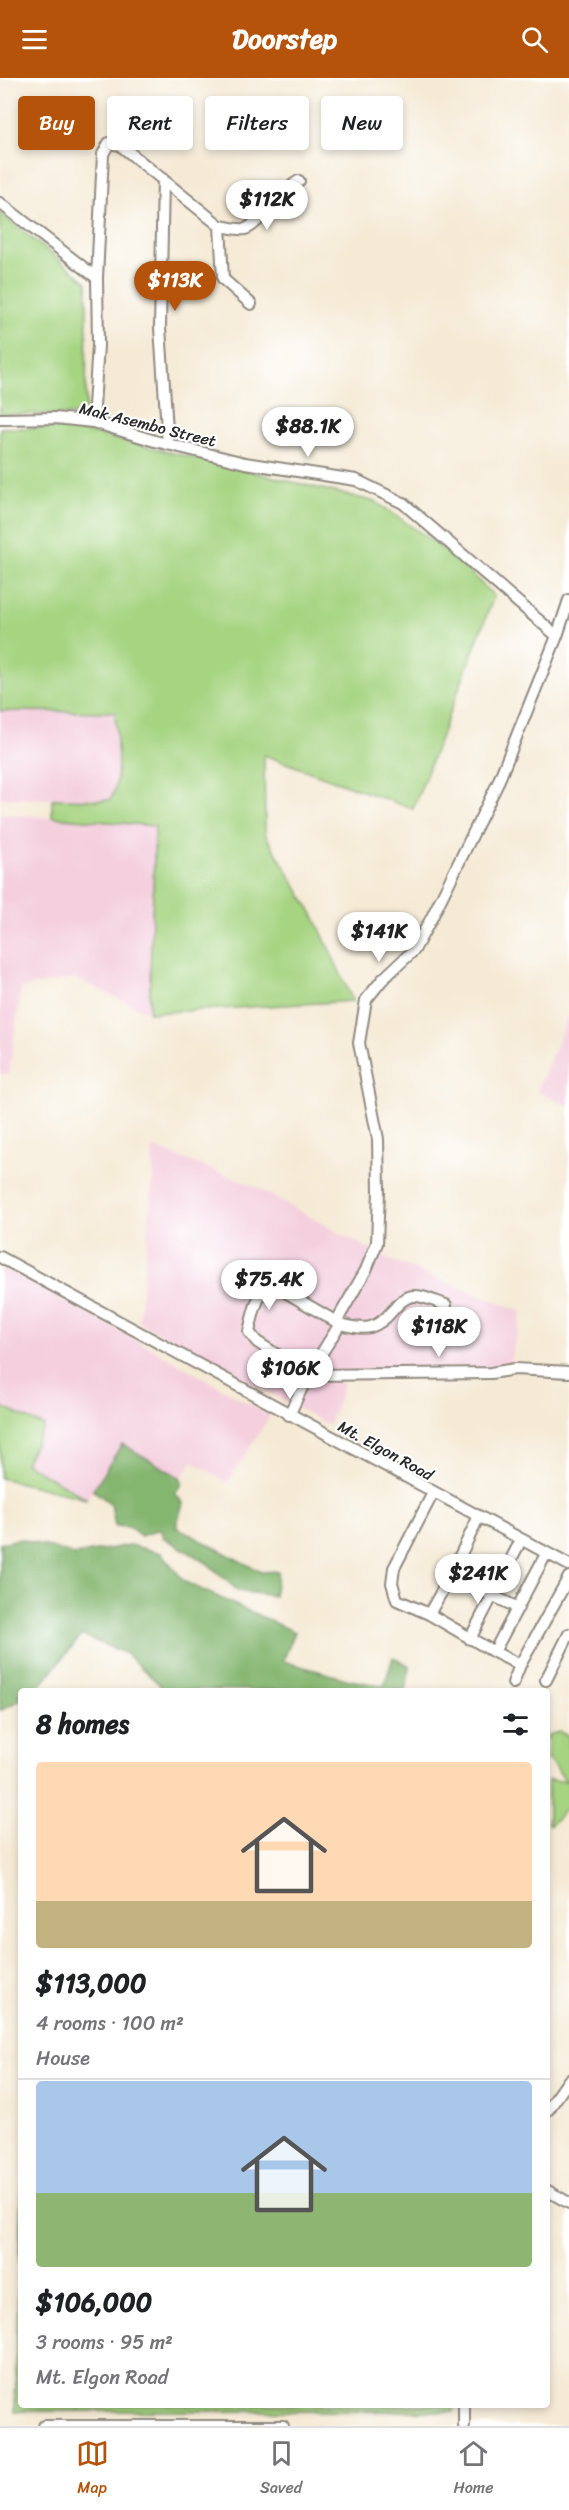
<!DOCTYPE html>
<meta charset="utf-8">
<style>
:root{--surface:#fff;--page:#f6f6f6;--text:#202124;--muted:#757577;--line:#e0e0e0;--accent:#b45309}
body{margin:0;font-family:Sriracha,sans-serif;background:var(--page);color:var(--text);height:100vh;display:flex;flex-direction:column;font-size:22px;white-space:nowrap}
*{box-sizing:border-box;margin:0}
p{font-size:20px;color:var(--muted)}
.icon{flex:none;width:33px;height:33px;fill:none;stroke:currentColor;stroke-width:2;stroke-linecap:round;stroke-linejoin:round}
.map{position:relative;flex:1;overflow:hidden}
.sheet{position:absolute;left:18px;top:1610px;width:532px;height:720px;display:flex;flex-direction:column;background:var(--surface);border-radius:6px;box-shadow:0 3px 9px #0003}
.sheet>*{flex:none}
.guide{position:absolute;left:18px;top:18px;width:534px;height:54px;display:flex;gap:12px}
.price{position:absolute;translate:-50% -51px;padding:0 14px;border-radius:21px;background:#fff;color:#222;font-size:20px;line-height:39px;filter:drop-shadow(0 2px 3px #0008)}
.price::after{content:'';position:absolute;left:50%;top:36px;width:18px;height:14px;margin-left:-9px;background:inherit;clip-path:polygon(0 0,100% 0,50% 100%)}
.price.on{background:var(--accent);color:#fff}
ul{padding:0;list-style:none}
li{display:grid;align-content:center;gap:12px;height:318px;padding:0 18px}
li+li{border-top:2px solid var(--line)}
li span{display:grid;place-items:center;height:186px;border-radius:6px;color:#555}
li>.icon{margin-inline-start:auto}
span .icon{width:108px;height:108px;fill:#fffc;stroke-width:1}
li b{font-size:26px}
h2{display:flex;justify-content:space-between;align-items:center;height:72px;padding:0 18px;font-size:26px}
.pill{padding:0 21px;border-radius:6px;background:var(--surface);box-shadow:0 3px 9px #0003;font-size:21px;line-height:54px}
.pill.on{background:var(--accent);color:#fff}
header{display:flex;justify-content:space-between;align-items:center;height:78px;padding:0 18px;background:var(--accent);color:#fff;font-size:27px;font-weight:700}
.dock{display:flex;justify-content:space-around;align-items:center;height:84px;border-top:2px solid var(--line);background:var(--surface);font-size:16px;color:var(--muted)}
.dock a{display:grid;justify-items:center;gap:3px}
.dock .on{color:var(--accent)}
.map>svg:first-child{display:block}
</style>
<header><svg class="icon" aria-label="menu" viewBox="0 0 24 24"><path d="M4 6h16M4 12h16M4 18h16"/></svg>Doorstep<svg class="icon" aria-label="search" viewBox="0 0 24 24"><circle cx="10" cy="10" r="6"/><path d="M15 15l6 6"/></svg></header>
<div class="map">
<svg width="569" height="2348" viewBox="0 0 569 2348">
<rect width="100%" height="100%" fill="#fff"/>
<filter id="ink" filterUnits="userSpaceOnUse"><feTurbulence type="fractalNoise" baseFrequency=".0167" numOctaves="2"/><feDisplacementMap in="SourceGraphic" scale="12" xChannelSelector="R" yChannelSelector="G"/><feConvolveMatrix kernelMatrix="1 2 1 2 8 2 1 2 1" color-interpolation-filters="sRGB"/></filter>
<filter id="wash" filterUnits="userSpaceOnUse"><feTurbulence type="fractalNoise" baseFrequency=".008" numOctaves="4" result="noise"/><feDisplacementMap in="SourceGraphic" scale="24" xChannelSelector="R" yChannelSelector="G"/><feGaussianBlur stdDeviation="1.35" result="paint"/><feColorMatrix in="noise" values="0 0 0 0 0 0 0 0 0 0 0 0 0 0 0 0 0 1.4 0 .05"/><feComposite in="paint" operator="in"/></filter>
<g filter="url(#wash)">
<rect width="100%" height="100%" fill="#f5ead5"/>
<path fill="#f4cfde" d="M0,633H115L117,699L115,715L110,722L0,720Z
M0,736L155,747L149,935L75,900L21,910L9,996H0Z
M568,938L569,939V1028L537,1014Z
M152,1069L252,1107L385,1180L522,1234L509,1288L325,1293L344,1306L329,1347L139,1244L153,1098Z
M0,1189L75,1227L270,1338L227,1405L193,1383L181,1400L122,1366L87,1421L25,1385L44,1348L0,1328Z"/>
<path fill="#a6d481" stroke="#688056" stroke-width="1.5" d="M0,135L87,204L86,337L0,336Z
M0,350H70L376,424L451,476L494,518L413,731L264,677L265,756L314,838L353,923L149,935L155,748L52,739V721L110,722C123,704 116,657 115,634L0,633Z
M0,1328L44,1348L25,1385L87,1421L0,1400Z
M560,1654L569,1659V1728L550,1747L548,1746V1702L566,1703L548,1680V1657Z
M21,2107V2326L455,2327L454,2333H15Z"/>
<path fill="#84b66f" stroke="#58704d" stroke-width="1.5" d="M122,1366L181,1400L182,1406L175,1416L183,1425L176,1449L261,1494L278,1493L274,1518L238,1513L207,1485L163,1459L160,1451L141,1458L129,1449L115,1448L111,1426L93,1412Z
M21,1461L75,1477L130,1467L161,1475L185,1504L295,1554L283,1583L350,1602L384,1608L393,1579L410,1588L405,1612H162L159,1606L126,1576L82,1557L37,1611L21,1612V1621L0,1633V1465Z"/>
</g>
<g filter="url(#ink)">
<g fill="none" stroke-linecap="round" stroke-linejoin="round">
<defs>
<path id="minor" d="M163,101L160,250L168,366
M0,125L97,200
M220,148C228,149 237,152 245,151C258,148 280,113 299,103
M0,341L55,340L93,344L155,363L245,385L356,402L403,425L557,558
M93,344L98,267L97,200L103,76L109,65L120,67L220,148L223,201L251,226
M0,1179L569,1487
M336,1244L366,1192L377,1165L379,1113L378,1061L359,965L366,922L382,902L414,872L431,841L497,707L557,558L569,522
M340,1246L270,1205C256,1217 253,1237 249,1254L257,1264L308,1297L491,1295L515,1291L569,1294
M289,1337L308,1297L340,1246C367,1253 376,1252 394,1231C398,1226 403,1221 409,1219C419,1215 436,1224 446,1227
M433,1415L394,1490L392,1505L397,1522L429,1536L494,1574L546,1476
M451,1497L518,1530
M429,1536L451,1497L479,1438
M470,1561L521,1462
M494,1574L520,1587
M546,1602L569,1556
M513,1605L520,1587L569,1499
M548,2032L569,2002
M548,2113L569,2125
M44,2348H283
M464,2348V2326"/>
</defs>
<use href="#minor" stroke="#908a80" stroke-width="14"/>
<use href="#minor" stroke="#fff" stroke-width="10"/>
</g>
</g>
<g text-anchor="middle" stroke-width="4.5" stroke-linejoin="round" paint-order="stroke">
<g font-size="16" fill="#2b2b2b" stroke="#fff">
<text transform="translate(148 346) rotate(14)" y="6">Mak Asembo Street</text>
<text transform="translate(386 1372) rotate(29)" y="6">Mt. Elgon Road</text>
</g>
</g>
</svg>
<b class="price" style="left:267px;top:153px">$112K</b>
<b class="price on" style="left:175px;top:234px">$113K</b>
<b class="price" style="left:308px;top:380px">$88.1K</b>
<b class="price" style="left:379px;top:885px">$141K</b>
<b class="price" style="left:269px;top:1233px">$75.4K</b>
<b class="price" style="left:439px;top:1280px">$118K</b>
<b class="price" style="left:290px;top:1322px">$106K</b>
<b class="price" style="left:478px;top:1527px">$241K</b>
<div class="guide">
<a class="pill on">Buy</a>
<a class="pill">Rent</a>
<a class="pill">Filters</a>
<a class="pill">New</a>
</div>
<section class="sheet">
<h2>8 homes<svg class="icon" aria-label="filters" viewBox="0 0 24 24"><path d="M4 7h16M4 17h16"/><circle cx="9" cy="7" r="2"/><circle cx="15" cy="17" r="2"/></svg></h2>
<ul>
<li><span style="background:linear-gradient(#ffd9b3 75%,#c2b280 0)"><svg class="icon" aria-label="home" viewBox="0 0 24 24"><path d="M3 11l9-7 9 7M6 9v11h12V9"/></svg></span><div><b>$113,000</b><p>4 rooms · 100 m²</p><p>House</p></div></li>
<li><span style="background:linear-gradient(#a9c7e8 60%,#8fb573 0)"><svg class="icon" aria-label="home" viewBox="0 0 24 24"><path d="M3 11l9-7 9 7M6 9v11h12V9"/></svg></span><div><b>$106,000</b><p>3 rooms · 95 m²</p><p>Mt. Elgon Road</p></div></li>
</ul>
</section>
</div>
<nav class="dock">
<a class="on"><svg class="icon" aria-label="map" viewBox="0 0 24 24"><path d="M3 6l6-2 6 2 6-2v14l-6 2-6-2-6 2zM9 4v14M15 6v14"/></svg>Map</a>
<a><svg class="icon" aria-label="saved" viewBox="0 0 24 24"><path d="M7 4h10v16l-5-4-5 4z"/></svg>Saved</a>
<a><svg class="icon" aria-label="home" viewBox="0 0 24 24"><path d="M3 11l9-7 9 7M6 9v11h12V9"/></svg>Home</a>
</nav>
